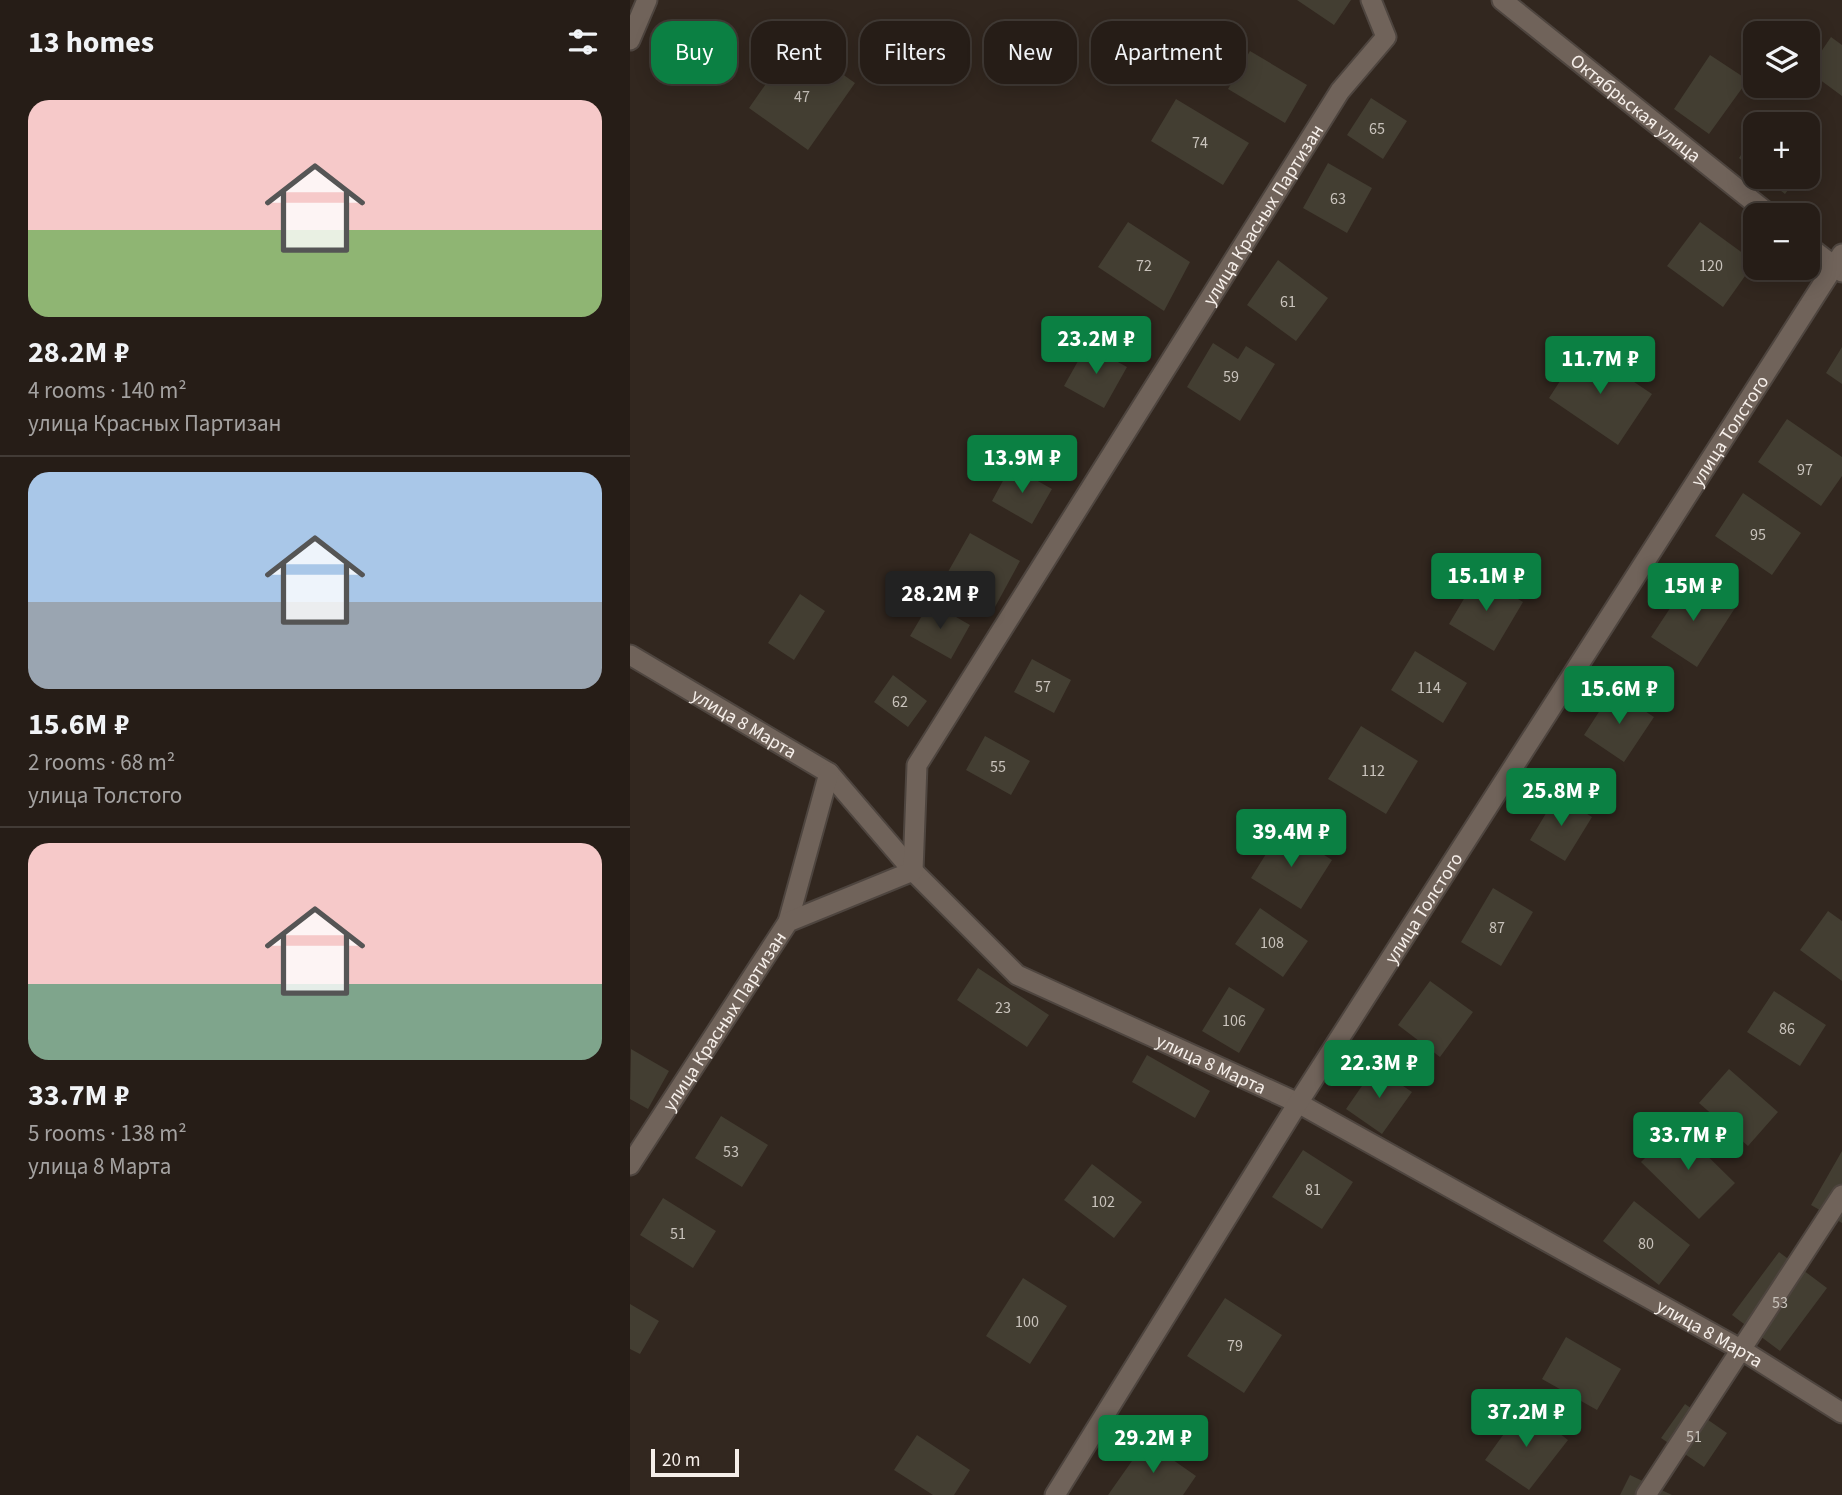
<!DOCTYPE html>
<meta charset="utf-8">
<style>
:root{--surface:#261d17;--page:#2e2620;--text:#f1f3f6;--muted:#a4a2a1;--line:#423b36;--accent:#0b8043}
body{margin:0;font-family:"Source Sans 3",sans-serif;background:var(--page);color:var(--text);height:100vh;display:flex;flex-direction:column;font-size:26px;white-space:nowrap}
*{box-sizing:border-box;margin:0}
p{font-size:23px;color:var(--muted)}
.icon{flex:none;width:38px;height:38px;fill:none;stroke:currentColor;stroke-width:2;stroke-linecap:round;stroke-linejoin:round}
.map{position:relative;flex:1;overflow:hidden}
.side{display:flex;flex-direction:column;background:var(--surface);width:630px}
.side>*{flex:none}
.guide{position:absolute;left:21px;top:21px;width:665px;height:63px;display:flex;gap:14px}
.controls{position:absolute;left:1113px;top:21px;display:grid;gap:14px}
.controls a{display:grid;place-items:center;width:77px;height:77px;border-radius:14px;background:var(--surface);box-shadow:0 4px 18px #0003,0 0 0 2px var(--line);font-size:35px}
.scale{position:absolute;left:21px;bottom:18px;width:88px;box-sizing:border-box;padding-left:7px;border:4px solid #f6efea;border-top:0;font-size:19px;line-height:24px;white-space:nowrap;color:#f6efea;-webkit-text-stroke:5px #32271f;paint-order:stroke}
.price{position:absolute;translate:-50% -60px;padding:0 16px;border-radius:7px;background:var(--accent);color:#fff;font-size:23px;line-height:46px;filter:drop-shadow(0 2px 4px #0008)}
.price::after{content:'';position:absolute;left:50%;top:42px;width:21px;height:16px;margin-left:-10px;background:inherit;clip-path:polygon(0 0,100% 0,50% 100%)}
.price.active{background:#222;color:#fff}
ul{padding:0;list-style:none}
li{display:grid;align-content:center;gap:14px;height:371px;padding:0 28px}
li+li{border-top:2px solid var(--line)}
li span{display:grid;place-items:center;height:217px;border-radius:21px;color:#555}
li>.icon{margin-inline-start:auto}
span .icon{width:126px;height:126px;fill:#fffc;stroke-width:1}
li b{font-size:30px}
h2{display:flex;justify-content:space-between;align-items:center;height:84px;padding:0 28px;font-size:30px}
.tag{padding:0 24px;border-radius:21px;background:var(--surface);box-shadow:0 4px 18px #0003,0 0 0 2px var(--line);font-size:24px;line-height:63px}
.tag.active{background:var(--accent);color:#fff}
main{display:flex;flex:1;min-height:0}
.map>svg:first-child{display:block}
</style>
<main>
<section class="side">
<h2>13 homes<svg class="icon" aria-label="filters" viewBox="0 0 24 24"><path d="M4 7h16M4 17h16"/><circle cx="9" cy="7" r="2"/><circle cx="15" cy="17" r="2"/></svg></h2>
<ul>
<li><span style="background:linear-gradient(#f6c9c9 60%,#8fb573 0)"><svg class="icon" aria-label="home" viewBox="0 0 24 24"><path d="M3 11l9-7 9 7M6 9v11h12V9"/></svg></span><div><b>28.2M ₽</b><p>4 rooms · 140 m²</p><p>улица Красных Партизан</p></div></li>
<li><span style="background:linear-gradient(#a9c7e8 60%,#9aa5b1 0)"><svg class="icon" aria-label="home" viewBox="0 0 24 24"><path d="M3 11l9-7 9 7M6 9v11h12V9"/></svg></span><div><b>15.6M ₽</b><p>2 rooms · 68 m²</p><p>улица Толстого</p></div></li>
<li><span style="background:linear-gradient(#f6c9c9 65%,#7fa58c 0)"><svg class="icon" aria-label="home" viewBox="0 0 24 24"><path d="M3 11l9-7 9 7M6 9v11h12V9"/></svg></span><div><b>33.7M ₽</b><p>5 rooms · 138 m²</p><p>улица 8 Марта</p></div></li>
</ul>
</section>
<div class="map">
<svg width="1212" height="1495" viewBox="0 0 1212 1495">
<rect width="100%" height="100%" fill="#32271f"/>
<path fill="#433e32" d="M667,0H721L704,25Z
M1201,37L1212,45V96L1178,71Z
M166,41L225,83L178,150L119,108Z
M620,51L677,85L655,123L598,89Z
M1080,55L1118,80L1079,134L1044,109Z
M741,98L777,121L753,159L717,135Z
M546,99L619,143L593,185L521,141Z
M1125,134V171L1109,158Z
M698,163L742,188L717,233L673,208Z
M1133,177H1168L1155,194Z
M498,222L560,262L534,311L468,267Z
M1070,222L1125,262L1093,307L1037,266Z
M648,260L698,298L666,341L617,305Z
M583,343L608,359L616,346L645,364L610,421L557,387Z
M457,345L497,367L474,408L434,386Z
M952,347L1022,394L988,445L919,398Z
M1212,347V384L1196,373Z
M1157,419L1212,457V476L1191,506L1128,462Z
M381,466L422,489L402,524L362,501Z
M1113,493L1171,533L1142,575L1085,536Z
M340,533L390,561L365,607L314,579Z
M848,575L893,602L864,651L819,624Z
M1060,578L1105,608L1067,667L1021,637Z
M170,594L195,611L164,660L138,643Z
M300,602L340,625L321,659L280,636Z
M785,651L837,683L813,723L761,690Z
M402,659L441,680L424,713L384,692Z
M263,675L297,701L278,727L244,702Z
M983,690L1024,717L994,762L954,735Z
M731,726L788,761L756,814L698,779Z
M355,736L400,761L381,795L336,770Z
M927,795L962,817L935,861L900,840Z
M652,828L702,860L671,909L621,878Z
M863,888L903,912L871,966L831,942Z
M630,908L678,941L653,977L605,944Z
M1198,911L1212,921V981L1170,950Z
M348,968L419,1015L397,1047L327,1000Z
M800,981L843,1012L810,1057L768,1025Z
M599,987L635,1009L609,1053L572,1031Z
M1144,991L1196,1025L1170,1066L1117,1032Z
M1,1049L39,1071L18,1109L0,1099Z
M517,1055L580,1091L565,1118L502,1082Z
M745,1067L782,1092L752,1134L716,1109Z
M1099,1069L1148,1112L1118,1146L1069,1103Z
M91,1116L138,1145L112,1187L65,1158Z
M1047,1126L1105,1183L1069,1219L1011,1162Z
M673,1150L723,1182L692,1229L642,1197Z
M1212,1151V1223L1181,1205Z
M462,1164L512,1202L484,1238L434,1200Z
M33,1198L86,1231L63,1268L10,1235Z
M1004,1201L1060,1245L1029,1285L973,1241Z
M1149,1252L1197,1288L1150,1351L1102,1315Z
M393,1278L437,1306L400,1364L356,1336Z
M595,1298L652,1335L614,1393L557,1356Z
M0,1304L29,1321L10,1354L0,1349Z
M936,1337L991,1369L967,1410L912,1379Z
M1055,1404L1097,1433L1074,1467L1031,1438Z
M894,1406L938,1440L899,1490L855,1460Z
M287,1435L340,1470L324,1495H303L264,1470Z
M516,1441L566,1476L553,1495H478Z
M1000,1475L1042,1495H990Z"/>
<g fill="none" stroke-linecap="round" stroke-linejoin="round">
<defs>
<g id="minor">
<path id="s1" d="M872,0L1140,215"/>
<path d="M0,40L17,0"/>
<path d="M1178,246L1212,272"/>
<path id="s2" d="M0,655L199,773L283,871L387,975L668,1103L1112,1350L1212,1413"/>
<path d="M158,922L199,773"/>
<path id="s3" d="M0,1165L158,922L283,871L287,765L710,91L756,37L741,0"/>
<path id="s4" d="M425,1495L668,1103L1212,254"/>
<path d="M1016,1495L1212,1195"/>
</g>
</defs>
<use href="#minor" stroke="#4e453f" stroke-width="23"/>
<use href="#minor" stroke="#70635a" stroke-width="19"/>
</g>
<g text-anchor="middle" stroke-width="7" stroke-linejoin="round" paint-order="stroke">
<g font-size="16" fill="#c9c3bc">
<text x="172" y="102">47</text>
<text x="747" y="134">65</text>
<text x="570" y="148">74</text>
<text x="708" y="204">63</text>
<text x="514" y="271">72</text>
<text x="1081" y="271">120</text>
<text x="658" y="307">61</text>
<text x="601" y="382">59</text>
<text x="1175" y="475">97</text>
<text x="1128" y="540">95</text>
<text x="413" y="692">57</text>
<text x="799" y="693">114</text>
<text x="270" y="707">62</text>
<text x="368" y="772">55</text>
<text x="743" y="776">112</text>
<text x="867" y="933">87</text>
<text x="642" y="948">108</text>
<text x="373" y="1013">23</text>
<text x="604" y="1026">106</text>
<text x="1157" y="1034">86</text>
<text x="101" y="1157">53</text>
<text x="683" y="1195">81</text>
<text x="473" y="1207">102</text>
<text x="48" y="1239">51</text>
<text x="1016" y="1249">80</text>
<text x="1150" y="1308">53</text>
<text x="397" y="1327">100</text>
<text x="605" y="1351">79</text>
<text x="1064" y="1442">51</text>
</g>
<g font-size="19" fill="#f6efea" stroke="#32271f">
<text dy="7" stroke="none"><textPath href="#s1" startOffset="172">Октябрьская улица</textPath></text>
<text dy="7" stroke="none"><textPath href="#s3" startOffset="1181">улица Красных Партизан</textPath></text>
<text dy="7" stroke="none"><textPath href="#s4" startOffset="1260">улица Толстого</textPath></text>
<text dy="7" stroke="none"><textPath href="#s2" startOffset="133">улица 8 Марта</textPath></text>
<text dy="7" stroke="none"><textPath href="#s4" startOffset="693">улица Толстого</textPath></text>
<text dy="7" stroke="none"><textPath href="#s3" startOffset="172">улица Красных Партизан</textPath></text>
<text dy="7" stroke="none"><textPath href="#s2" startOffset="721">улица 8 Марта</textPath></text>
<text dy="7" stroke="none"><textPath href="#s2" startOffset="1288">улица 8 Марта</textPath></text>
</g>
</g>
</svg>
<div class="controls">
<a><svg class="icon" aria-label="layers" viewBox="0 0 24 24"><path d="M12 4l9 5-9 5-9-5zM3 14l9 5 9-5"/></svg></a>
<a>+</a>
<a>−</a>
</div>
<div class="scale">20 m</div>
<b class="price" style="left:466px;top:376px">23.2M ₽</b>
<b class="price" style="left:970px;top:396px">11.7M ₽</b>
<b class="price" style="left:392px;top:495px">13.9M ₽</b>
<b class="price" style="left:856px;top:613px">15.1M ₽</b>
<b class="price" style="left:1063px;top:623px">15M ₽</b>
<b class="price active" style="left:310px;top:631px">28.2M ₽</b>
<b class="price" style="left:989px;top:726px">15.6M ₽</b>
<b class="price" style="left:931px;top:828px">25.8M ₽</b>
<b class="price" style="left:661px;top:869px">39.4M ₽</b>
<b class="price" style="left:749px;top:1100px">22.3M ₽</b>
<b class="price" style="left:1058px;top:1172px">33.7M ₽</b>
<b class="price" style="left:896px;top:1449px">37.2M ₽</b>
<b class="price" style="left:523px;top:1475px">29.2M ₽</b>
<div class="guide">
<a class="tag active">Buy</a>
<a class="tag">Rent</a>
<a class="tag">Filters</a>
<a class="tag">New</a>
<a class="tag">Apartment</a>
</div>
</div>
</main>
